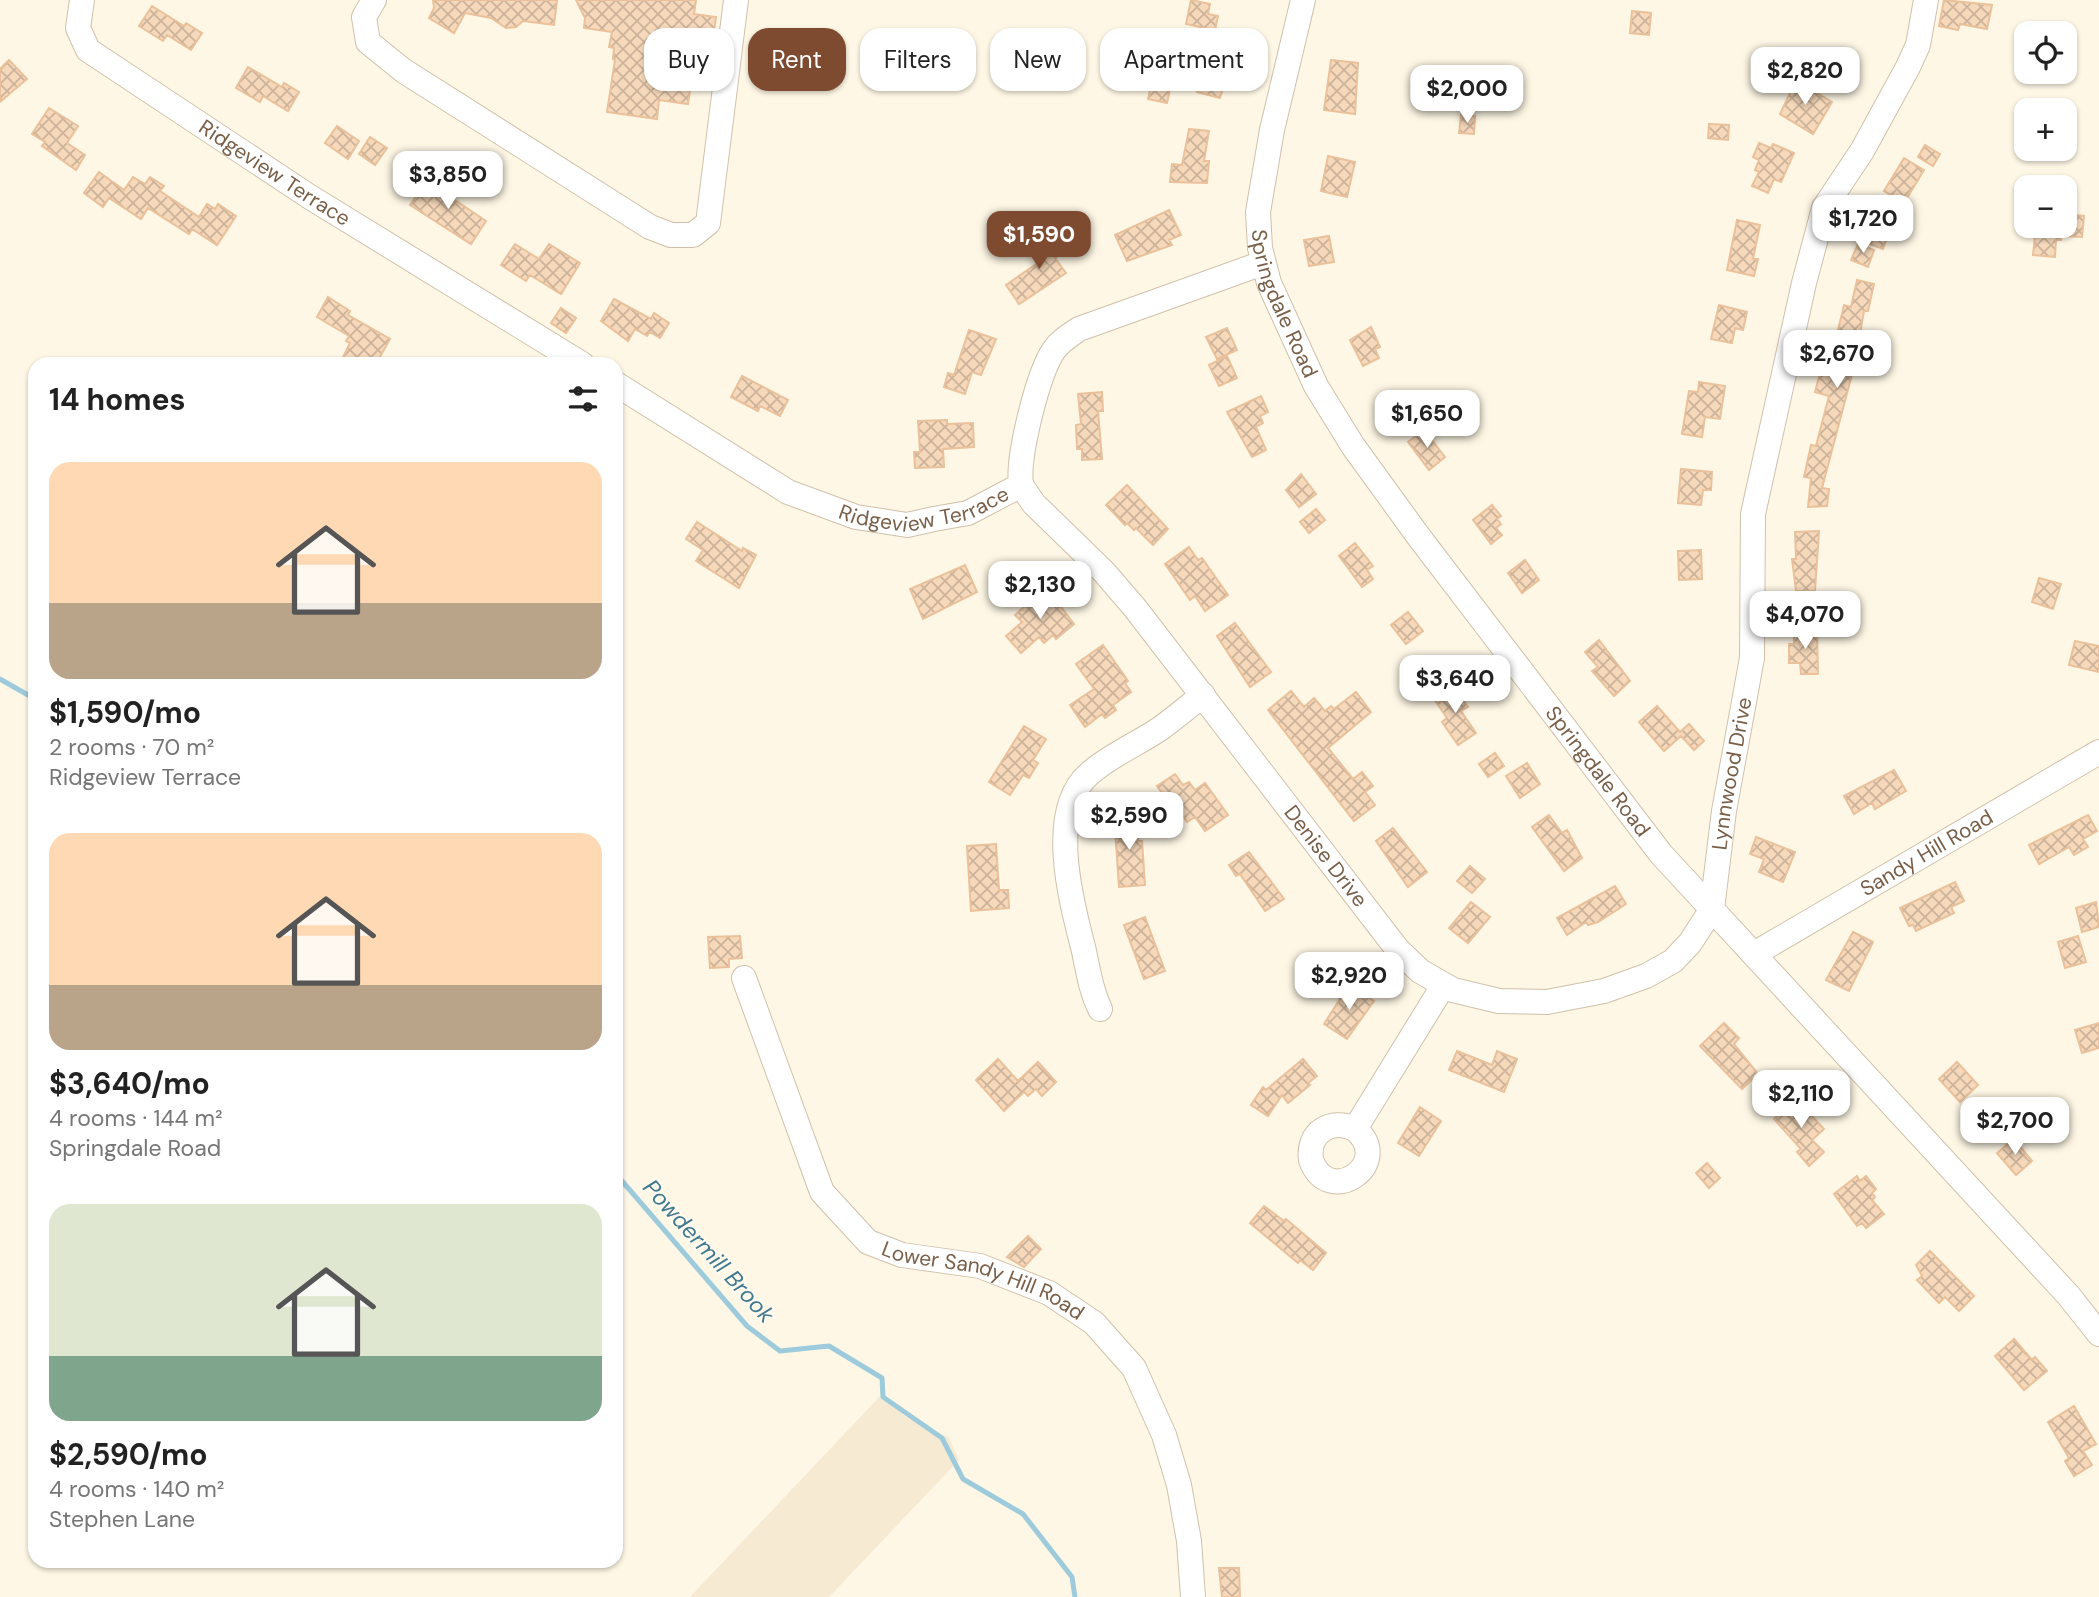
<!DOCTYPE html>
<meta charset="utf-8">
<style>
:root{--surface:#fff;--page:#f2f2f2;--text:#222;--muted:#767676;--accent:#7f4b30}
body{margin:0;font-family:"DM Sans",sans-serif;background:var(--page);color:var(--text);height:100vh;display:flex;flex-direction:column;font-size:26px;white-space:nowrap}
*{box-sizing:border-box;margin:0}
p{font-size:23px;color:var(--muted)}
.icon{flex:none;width:38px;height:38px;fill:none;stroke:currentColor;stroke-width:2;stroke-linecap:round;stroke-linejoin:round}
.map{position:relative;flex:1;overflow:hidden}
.sheet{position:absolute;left:28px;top:357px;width:595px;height:1211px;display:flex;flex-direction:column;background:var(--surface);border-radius:21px;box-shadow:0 2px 5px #0004}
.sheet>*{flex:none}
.top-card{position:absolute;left:644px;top:28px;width:665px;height:63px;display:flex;gap:14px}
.controls{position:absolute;left:2014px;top:21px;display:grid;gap:14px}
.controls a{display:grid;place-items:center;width:63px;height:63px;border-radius:14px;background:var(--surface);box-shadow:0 2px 5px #0004;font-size:35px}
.price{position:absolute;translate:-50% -60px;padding:0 16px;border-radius:14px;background:#fff;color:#222;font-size:23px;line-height:46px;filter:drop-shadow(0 2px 4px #0008)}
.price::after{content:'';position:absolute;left:50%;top:42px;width:21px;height:16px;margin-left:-10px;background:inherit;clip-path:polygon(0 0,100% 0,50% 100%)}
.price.selected{background:var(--accent);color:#fff}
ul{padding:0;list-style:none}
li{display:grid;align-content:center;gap:14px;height:371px;padding:0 21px}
li span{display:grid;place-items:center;height:217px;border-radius:21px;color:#555}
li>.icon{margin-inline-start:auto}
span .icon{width:126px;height:126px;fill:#fffc;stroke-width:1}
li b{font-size:30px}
h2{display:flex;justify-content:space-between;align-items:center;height:84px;padding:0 21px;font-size:30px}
.pill{padding:0 24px;border-radius:21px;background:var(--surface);box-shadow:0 2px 5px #0004;font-size:24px;line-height:63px}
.pill.selected{background:var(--accent);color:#fff}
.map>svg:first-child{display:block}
</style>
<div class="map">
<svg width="2099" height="1597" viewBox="0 0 2099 1597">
<defs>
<pattern id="building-cross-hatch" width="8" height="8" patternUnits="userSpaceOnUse" patternTransform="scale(1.75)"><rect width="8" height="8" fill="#f6d9bb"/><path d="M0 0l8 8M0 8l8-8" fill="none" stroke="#ccb39a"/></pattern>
</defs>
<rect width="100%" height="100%" fill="#fef7e5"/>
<path fill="#f6ead3" d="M883,1393L903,1415L949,1438L959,1460L829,1597H690Z"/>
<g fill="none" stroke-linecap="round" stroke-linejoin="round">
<path stroke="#9dcbdc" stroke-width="5" d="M0,679L35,699
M616,1174L747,1326L780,1351L829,1346L882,1378L883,1397L942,1438L963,1479L1023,1514L1072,1577L1075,1597"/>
</g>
<path fill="url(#building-cross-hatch)" stroke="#eac19a" stroke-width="2" d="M433,0H557L554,25L523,21L516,27L506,28L491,18L465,13L454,33L429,18L434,8Z
M576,0H696L694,14L716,17L711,51L701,50L700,57L695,56L688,104L659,100L657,119L607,112L615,60L613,59L614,48L609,47L612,32L584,28L585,18Z
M1191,0L1210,4L1208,14L1218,16L1215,30L1186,24Z
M1944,0L1992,5L1987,29L1960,24L1958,30L1939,26Z
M152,6L184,26L186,23L202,33L191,50L167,35L163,41L139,26Z
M1632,11L1651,13L1649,35L1630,33Z
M1206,50L1233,56L1220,98L1197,92Z
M9,60L27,79L0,102V69Z
M1331,60L1358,63L1355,114L1324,110Z
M248,67L282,87L284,83L299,92L288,111L263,96L260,102L236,88Z
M1796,80L1832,102L1813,134L1780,114Z
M1151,85L1170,89L1167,103L1148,99Z
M49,108L78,126L67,143L85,155L76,170L42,146L45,142L32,134Z
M1461,115L1475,116L1474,134L1459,133Z
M1709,124L1729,125L1728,140L1708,138Z
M337,126L359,141L348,159L325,143Z
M1189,129L1209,131L1204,161H1209L1207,183L1170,182L1172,164L1182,165Z
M370,137L387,148L375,165L359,154Z
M1759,143L1771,148L1773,144L1794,153L1781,182L1774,179L1768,193L1752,186L1759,172L1755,170L1759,160L1753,157Z
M1925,145L1940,154L1933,166L1918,157Z
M1328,156L1355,162L1347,197L1321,191Z
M1904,158L1924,170L1904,203L1884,191Z
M99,172L124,190L133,177L145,184L150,177L164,186L160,191L199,217L207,204L215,209L218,204L236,216L217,245L192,229L189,234L148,208L141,219L109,198L103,207L84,193Z
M429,177L452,192L449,196L486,221L471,244L410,205Z
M1169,210L1181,235L1169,240L1172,245L1127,261L1115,235Z
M1875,214L1893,221L1883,249L1864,242Z
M2065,214L2084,216L2082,237L2065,236Z
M1737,220L1760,225L1753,259H1758L1754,276L1727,270Z
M2036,226H2062L2061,240H2056L2055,257L2033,255Z
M1050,234L1063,253L1055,258L1066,273L1019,304L1006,285L1042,260L1033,246Z
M1329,236L1334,262L1309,266L1304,240Z
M515,244L539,259L549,244L580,263L561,294L530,275L526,281L501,265Z
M1858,244L1874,250L1868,267L1851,260Z
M1857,280L1874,284L1868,311H1864L1855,363L1822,488L1829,489L1827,506L1808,507L1811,478L1804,477L1811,445L1816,446L1829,396L1815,392L1821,369L1828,372L1844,305L1851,307Z
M328,297L350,311L348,315L390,339L376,364H351L342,359L350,343L346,341L349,336L317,317Z
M614,299L651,319L654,313L669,323L660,338L650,332L647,336L635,329L628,341L601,321Z
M1719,305L1747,312L1743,330L1735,328L1732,343L1711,339Z
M561,308L576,318L566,333L551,323Z
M1371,327L1380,347L1375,349L1379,358L1363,366L1350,340Z
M1227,328L1237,350L1217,359L1206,337Z
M969,330L996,339L981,375L972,372L965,394L944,387L948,373L954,375Z
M1227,356L1237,378L1219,386L1209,365Z
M742,376L788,400L780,416L760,406L758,411L731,397Z
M1699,382L1725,386L1720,419L1705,417L1702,437L1682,434L1689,391L1698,392Z
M1102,392L1103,411H1098L1102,459L1082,460V449H1077L1076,425L1081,424L1078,394Z
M1261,396L1268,412L1260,416L1263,423L1256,427L1266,450L1252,457L1227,412Z
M947,420V424L973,423L974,447L943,449L944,467L915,468L914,452H920L918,421Z
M1424,430L1445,457L1429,470L1408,442Z
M1681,469L1712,472L1711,490H1703L1701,505L1678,503Z
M1301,474L1316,494L1299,507L1286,490Z
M1127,485L1168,529L1153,545L1136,528L1134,530L1127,523L1125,525L1106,505Z
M1492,505L1501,516L1497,519L1501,524L1496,528L1502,535L1491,544L1473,520Z
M1316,509L1325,520L1309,533L1300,522Z
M697,522L742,551L743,548L756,555L739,588L696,561L703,550L686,539Z
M1819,531L1815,591H1796L1792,559H1796L1795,532Z
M1355,543L1373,566L1367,570L1373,579L1362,587L1339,556Z
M1189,547L1198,560L1202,558L1228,595L1205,611L1195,596L1190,600L1165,564Z
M1701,550L1702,579L1679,580L1678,551Z
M1525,560L1539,580L1522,593L1508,573Z
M965,565L977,592L923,619L910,589Z
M2039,578L2061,584L2053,609L2032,602Z
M1046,587L1074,624L1056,639L1053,635L1044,643L1039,637L1021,653L1006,636L1022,622L1015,615Z
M1408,612L1423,631L1406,644L1391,625Z
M1235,623L1271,672L1250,687L1217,636Z
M1794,629H1817L1818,674H1801L1800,663H1789V644H1794Z
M1599,640L1630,681L1614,696L1592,671L1598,667L1585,652Z
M2075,641L2099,646V672L2069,665Z
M1103,645L1128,681L1125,683L1131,692L1113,705L1116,710L1105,718L1102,714L1085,727L1070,705L1094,689L1076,664Z
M1453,686L1468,707L1461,711L1476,733L1458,745L1442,722L1447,718L1434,699Z
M1291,691L1304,707L1314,698L1325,711L1331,706L1334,709L1356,692L1371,712L1328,748L1353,779L1362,772L1373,786L1365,792L1375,805L1354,821L1268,710Z
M1657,706L1680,732L1689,724L1704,741L1694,750L1681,736L1664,751L1639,722Z
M1024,726L1046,739L1033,760L1038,763L1029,778L1023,775L1010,795L989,782Z
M1495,753L1504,766L1488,777L1479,764Z
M1527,763L1540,784L1520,798L1506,776Z
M1894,770L1906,791L1875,809L1872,803L1854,814L1844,796Z
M1175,774L1183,785L1189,782L1195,790L1205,783L1228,815L1205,831L1195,817L1187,822L1170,798L1167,800L1157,786Z
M1136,814L1138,841H1142L1145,885L1119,887L1114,815Z
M1549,815L1562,833L1567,830L1582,858L1564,871L1532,827Z
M2088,815L2097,831L2083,839L2088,847L2074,855L2069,847L2039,864L2029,845Z
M1393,828L1427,872L1408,887L1376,841Z
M1756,837L1795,852L1783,882L1759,872L1764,859L1750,854Z
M996,844L999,890H1008L1009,908L971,911L967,846Z
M1249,852L1284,899L1265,911L1240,874L1236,876L1229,865Z
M1470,866L1485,879L1472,893L1457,881Z
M1955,882L1964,901L1951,907L1954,913L1916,931L1913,925L1909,926L1900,908Z
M1615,886L1626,904L1598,922L1588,925L1586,922L1567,935L1557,918Z
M1471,902L1490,917L1468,943L1449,928Z
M2096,902L2099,927L2082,932L2076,908Z
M1145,917L1165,971L1144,979L1124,925Z
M1853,932L1873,942L1849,991L1826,980Z
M740,936L742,958L729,959V967L710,968L708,937Z
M2078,936L2086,962L2065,968L2058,942Z
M1349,985L1374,1001L1347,1039L1324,1024Z
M1724,1023L1739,1038L1734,1044L1758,1074L1742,1089L1700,1046Z
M2099,1023V1048L2082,1053L2075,1030Z
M1457,1051L1492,1065L1497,1051L1517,1059L1504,1092L1449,1070Z
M998,1059L1018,1081L1038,1062L1056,1082L1042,1096L1036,1089L1028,1096L1024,1092L1004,1111L976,1080Z
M1303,1059L1317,1076L1308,1083L1310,1085L1288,1103L1282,1095L1268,1116L1251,1105L1263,1087L1266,1090Z
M1957,1062L1978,1085L1960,1102L1939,1079Z
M1796,1099L1824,1129L1812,1140L1824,1152L1809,1166L1797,1152L1801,1149L1774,1119Z
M1420,1107L1441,1121L1419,1156L1398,1143Z
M2014,1139L2032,1161L2016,1175L1997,1153Z
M1707,1163L1720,1178L1709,1188L1696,1173Z
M1857,1176L1860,1181L1866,1176L1876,1189L1872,1193L1875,1197L1872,1200L1884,1214L1866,1228L1862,1223L1857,1226L1834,1194Z
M1264,1206L1284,1221L1286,1219L1326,1253L1313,1270L1300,1260L1298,1263L1250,1223Z
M1028,1236L1041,1249L1024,1267L1007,1257Z
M1930,1251L1974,1296L1959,1311L1945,1297L1939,1303L1917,1280L1922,1276L1916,1265Z
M2014,1339L2032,1360L2035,1357L2047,1371L2024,1390L1995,1356Z
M2074,1406L2096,1444L2083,1451L2092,1465L2074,1476L2065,1461L2069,1458L2048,1422Z
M1219,1568H1239L1240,1597H1222Z"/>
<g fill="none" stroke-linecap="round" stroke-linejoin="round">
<defs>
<g id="minor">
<path id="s1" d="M82,0L78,28L88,50L310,197L582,364"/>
<path d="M374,0L364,17L368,42L404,71L650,227L671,235H693L708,223L736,0"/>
<path id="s2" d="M1303,0L1272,130L1258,212L1260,248L1269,283L1316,386L1353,446L1419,537L1661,854L2069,1296L2099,1334"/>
<path id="s3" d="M616,384L788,492L856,517L907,525L934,519L968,513L1021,485C1017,457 1038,373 1054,350C1060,341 1069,336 1079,329L1263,263"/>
<path id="s4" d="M1021,485L1034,504L1104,572L1135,608L1398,950L1420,971L1453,990L1499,1001L1547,1002L1604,991L1646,976L1673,961L1690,943L1712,909L1724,811L1752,658L1753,514L1804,283L1824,208L1862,151L1908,67L1918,45L1926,0"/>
<path id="s5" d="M1754,954L2099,752"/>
<path id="s6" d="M744,978L822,1192L868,1242L902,1255L980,1266L1049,1293L1094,1323L1134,1368L1164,1435L1179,1485L1189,1541L1193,1597"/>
<path d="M1100,1009C1090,989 1088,968 1083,947C1071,901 1047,811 1089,774C1110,755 1138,744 1161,728C1175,718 1189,706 1203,695"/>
<path d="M1355,1129C1395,1163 1329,1209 1311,1160C1307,1132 1331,1118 1355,1129L1443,986"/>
</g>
</defs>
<use href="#minor" stroke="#d1c0aa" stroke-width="26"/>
<use href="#minor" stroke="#fff" stroke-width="24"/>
</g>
<g text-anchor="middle" stroke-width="5" stroke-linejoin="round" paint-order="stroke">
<g font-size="21" fill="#795f48" stroke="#fffaed">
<text dy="7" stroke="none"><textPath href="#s1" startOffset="276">Ridgeview Terrace</textPath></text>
<text dy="7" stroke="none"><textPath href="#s2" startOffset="313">Springdale Road</textPath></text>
<text dy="7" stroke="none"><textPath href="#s3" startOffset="346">Ridgeview Terrace</textPath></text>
<text dy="7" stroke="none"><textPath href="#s2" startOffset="880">Springdale Road</textPath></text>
<text dy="7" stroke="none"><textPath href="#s4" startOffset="1099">Lynnwood Drive</textPath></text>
<text dy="7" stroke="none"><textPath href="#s5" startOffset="200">Sandy Hill Road</textPath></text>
<text dy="7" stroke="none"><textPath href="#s4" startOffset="481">Denise Drive</textPath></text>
<text dy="7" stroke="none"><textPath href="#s6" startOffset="418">Lower Sandy Hill Road</textPath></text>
</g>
<g font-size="23" font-style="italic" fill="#40798f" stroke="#fffaed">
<text transform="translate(709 1251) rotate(48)" y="8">Powdermill Brook</text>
</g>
</g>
</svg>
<div class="controls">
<a><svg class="icon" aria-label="locate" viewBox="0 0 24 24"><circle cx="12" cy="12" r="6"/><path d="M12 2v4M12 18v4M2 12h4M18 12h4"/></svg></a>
<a>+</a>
<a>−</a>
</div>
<b class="price" style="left:1805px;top:107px">$2,820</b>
<b class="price" style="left:1467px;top:125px">$2,000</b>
<b class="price" style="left:448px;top:211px">$3,850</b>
<b class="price" style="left:1863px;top:255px">$1,720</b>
<b class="price selected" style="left:1039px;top:271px">$1,590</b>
<b class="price" style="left:1837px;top:390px">$2,670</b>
<b class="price" style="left:1427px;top:450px">$1,650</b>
<b class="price" style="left:1040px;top:621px">$2,130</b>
<b class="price" style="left:1805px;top:651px">$4,070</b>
<b class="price" style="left:1455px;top:715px">$3,640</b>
<b class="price" style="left:1129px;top:852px">$2,590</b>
<b class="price" style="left:1349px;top:1012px">$2,920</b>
<b class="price" style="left:1801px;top:1130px">$2,110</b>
<b class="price" style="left:2015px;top:1157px">$2,700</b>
<div class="top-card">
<a class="pill">Buy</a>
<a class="pill selected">Rent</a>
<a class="pill">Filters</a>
<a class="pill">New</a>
<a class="pill">Apartment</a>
</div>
<section class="sheet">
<h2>14 homes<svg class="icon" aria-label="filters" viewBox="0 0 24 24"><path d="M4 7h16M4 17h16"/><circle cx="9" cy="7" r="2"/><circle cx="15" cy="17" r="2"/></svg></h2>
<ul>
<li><span style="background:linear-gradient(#ffd9b3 65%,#b9a48a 0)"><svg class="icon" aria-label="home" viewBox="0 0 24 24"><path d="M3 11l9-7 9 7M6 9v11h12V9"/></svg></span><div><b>$1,590/mo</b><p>2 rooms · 70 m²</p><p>Ridgeview Terrace</p></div></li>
<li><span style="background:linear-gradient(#ffd9b3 70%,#b9a48a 0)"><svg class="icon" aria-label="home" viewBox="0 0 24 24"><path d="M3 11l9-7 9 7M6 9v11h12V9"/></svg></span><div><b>$3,640/mo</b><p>4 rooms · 144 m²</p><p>Springdale Road</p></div></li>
<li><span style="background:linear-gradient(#dfe7d0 70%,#7fa58c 0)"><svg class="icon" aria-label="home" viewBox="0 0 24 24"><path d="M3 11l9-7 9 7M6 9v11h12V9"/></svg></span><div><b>$2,590/mo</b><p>4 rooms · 140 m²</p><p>Stephen Lane</p></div></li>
</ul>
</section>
</div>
